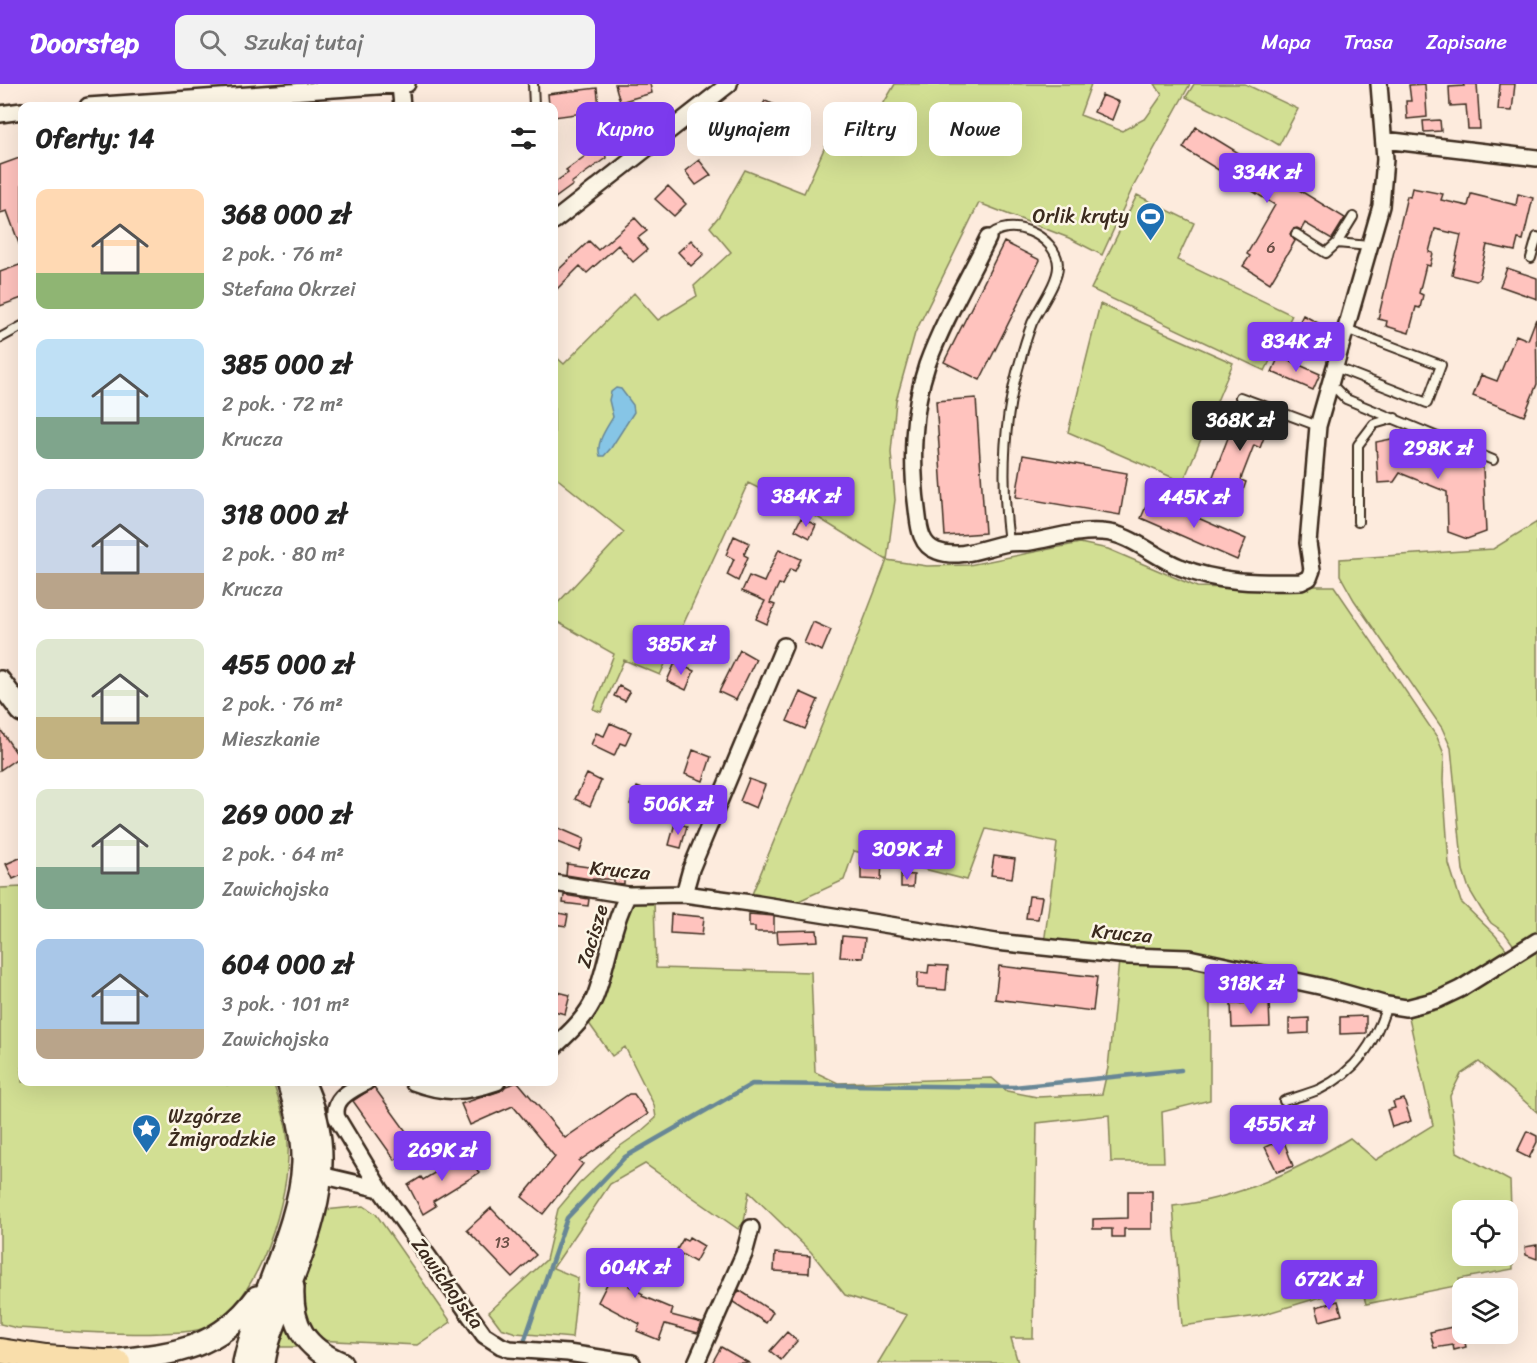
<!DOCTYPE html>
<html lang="pl">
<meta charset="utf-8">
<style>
:root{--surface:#fff;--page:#f2f2f2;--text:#222;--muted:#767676;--accent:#7c3aed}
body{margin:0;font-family:Sriracha,sans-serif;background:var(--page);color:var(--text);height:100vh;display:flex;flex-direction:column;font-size:22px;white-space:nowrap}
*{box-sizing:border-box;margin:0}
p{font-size:20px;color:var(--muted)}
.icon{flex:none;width:33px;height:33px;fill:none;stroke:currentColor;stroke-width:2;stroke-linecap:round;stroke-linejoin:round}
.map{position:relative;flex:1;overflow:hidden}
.drawer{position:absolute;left:18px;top:18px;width:540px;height:984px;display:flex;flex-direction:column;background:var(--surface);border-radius:12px;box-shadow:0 6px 24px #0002}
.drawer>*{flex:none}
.banner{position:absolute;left:576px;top:18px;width:570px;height:54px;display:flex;gap:12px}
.fabs{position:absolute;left:1452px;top:1116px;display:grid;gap:12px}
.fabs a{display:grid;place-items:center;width:66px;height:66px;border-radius:12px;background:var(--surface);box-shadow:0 6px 24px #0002;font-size:30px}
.price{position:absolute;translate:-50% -51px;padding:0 14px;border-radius:6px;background:var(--accent);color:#fff;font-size:20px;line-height:39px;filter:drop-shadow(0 2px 3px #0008)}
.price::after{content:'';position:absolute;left:50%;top:36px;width:18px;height:14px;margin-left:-9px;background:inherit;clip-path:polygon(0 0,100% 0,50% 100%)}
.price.active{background:#222;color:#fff}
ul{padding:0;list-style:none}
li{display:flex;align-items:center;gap:18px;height:150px;padding:0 18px}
li span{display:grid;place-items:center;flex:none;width:168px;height:120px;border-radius:12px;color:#555}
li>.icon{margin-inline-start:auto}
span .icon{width:72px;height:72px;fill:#fffc;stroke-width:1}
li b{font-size:26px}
h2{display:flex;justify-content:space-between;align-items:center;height:72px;padding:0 18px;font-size:26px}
.chip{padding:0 21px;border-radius:12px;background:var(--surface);box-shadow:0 6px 24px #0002;font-size:21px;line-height:54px}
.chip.active{background:var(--accent);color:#fff}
header{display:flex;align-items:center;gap:36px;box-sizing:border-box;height:84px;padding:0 30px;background:var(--accent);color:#fff}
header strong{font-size:28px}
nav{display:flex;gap:33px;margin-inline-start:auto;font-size:21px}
.search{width:420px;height:54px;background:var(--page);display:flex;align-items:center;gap:15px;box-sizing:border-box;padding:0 21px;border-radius:12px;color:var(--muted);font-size:22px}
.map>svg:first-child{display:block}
</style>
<header>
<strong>Doorstep</strong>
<div class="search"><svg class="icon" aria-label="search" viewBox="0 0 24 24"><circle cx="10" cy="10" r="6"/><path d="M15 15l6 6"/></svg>Szukaj tutaj</div>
<nav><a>Mapa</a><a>Trasa</a><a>Zapisane</a></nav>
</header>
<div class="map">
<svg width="1537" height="1279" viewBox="0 0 1537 1279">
<rect width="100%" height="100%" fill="#fdebdd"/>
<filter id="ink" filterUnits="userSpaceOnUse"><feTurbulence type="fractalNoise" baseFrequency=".0167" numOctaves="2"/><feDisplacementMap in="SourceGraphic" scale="12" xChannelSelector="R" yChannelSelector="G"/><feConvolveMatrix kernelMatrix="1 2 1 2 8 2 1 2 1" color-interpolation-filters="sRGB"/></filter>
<g filter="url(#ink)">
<path fill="#d2df93" stroke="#868458" stroke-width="1.5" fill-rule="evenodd" d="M895,0H1091L1080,31L1122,47L1146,34L1162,11L1155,0H1190L1132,105L1102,171L1069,154L979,119L915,249L896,317L891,368L895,416L887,476L927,482L969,481L1080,459L1108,465L1197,503L1292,506L1315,502H1334L1437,653L1444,670L1443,696L1449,780L1461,818L1495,851L1511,871L1441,907L1401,920L1261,885L1044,860L1057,759L986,745L967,796L854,767L844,796L790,821L750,815L843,590L887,476L817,433L748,399L660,591L624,576L601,628L593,625L614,570L554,536V523L624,448L554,392V271L564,280L634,209L658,236L697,212L694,202L731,168L710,143L719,132L745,86L804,109L828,56L861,69L882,22Z
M1194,0H1245L1298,25L1279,61C1249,43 1217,29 1186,13Z
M1137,111L1194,139L1177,176L1292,231L1265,287L1091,205Z
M1100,220L1233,279L1183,398L1068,348Z
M1537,438V852L1515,863L1504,848L1491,839L1481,825L1469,805L1463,786L1451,664L1442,644L1354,516L1340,491V475L1493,465Z
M22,803V998H223L227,1001L235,998H273C279,1018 287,1037 288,1059C291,1111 259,1220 207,1243C193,1249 177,1248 162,1249C114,1251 65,1247 17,1244L0,1240V804Z
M654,817L656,884L811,888L815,988L838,999L992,994L1007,1007L1037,1013L1102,1010L1108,984L1119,877L1190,881L1210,885V1016L1162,1028L1164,1078H1111L1109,1031L1037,1039L1033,1254H1011L1018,1279H878L907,1231L845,1211L811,1168L749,1108L744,1138L738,1145L645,1080L610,1100L553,1184L578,1194L572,1254L516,1249L501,1244L489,1228L546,1176L558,1125L579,1100L616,1065L639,1049L656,1034L654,1021L625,963L612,972L588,938L624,824L633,820Z
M1537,861V1028L1479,978L1461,990L1450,1012L1457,1068L1510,1097L1513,1185L1459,1195L1460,1201L1366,1220L1361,1201L1258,1232L1182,1242L1173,1122C1237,1115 1296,1087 1350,1054L1376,1076L1433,1041L1408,930ZM1462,1126H1508V1172H1462Z
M364,1122L376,1130L451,1238L417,1261L315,1256L299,1215L302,1196L325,1126Z
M288,1233L303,1263H279Z"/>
<path fill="#86c5e6" stroke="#688796" stroke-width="1.5" d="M616,304L621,305L633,321L634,328L611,364L604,372H600C595,359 607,344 613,333L609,316L611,308Z"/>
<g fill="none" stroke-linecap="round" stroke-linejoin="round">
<path stroke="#688796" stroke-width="4.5" d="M525,1255L567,1134L625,1073L752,1000L1014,1003L1181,986"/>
</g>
<path fill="#ffc3be" stroke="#3b2a1e" stroke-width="1.5" d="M615,0H650L652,9L620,18Z
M1425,0L1427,33L1407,35L1406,17H1411L1409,1Z
M1463,0H1477L1480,45H1468L1466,21L1450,22L1449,3L1464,2Z
M1500,0H1515L1512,27L1498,26Z
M597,4L600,32L619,31V53L603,54L606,74L571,99L573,101L555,114V110L554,111V99L568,89L566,86L588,70L583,29L554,33V22H549L548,10Z
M1102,11L1119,18L1112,36L1094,28Z
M765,17L804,32L800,42L779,33L764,62L758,56L744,66L735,61L748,38L751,40Z
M1440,36L1441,47L1424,48L1423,37Z
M1196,43L1345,134L1332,155L1305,139L1301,146L1297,144L1293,145L1290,150L1295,157L1270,199L1243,182L1250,172L1247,170L1275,121L1183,64Z
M22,73V165H21L7,127L0,129V81Z
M699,76L711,91L696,101L685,87Z
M668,102L686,120L674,132L655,115Z
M1412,104L1443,110L1441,116L1468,122L1471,110L1516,121L1518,110L1533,114L1523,156L1518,155L1515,167L1487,161L1479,195L1476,197L1452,191L1461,151L1435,145L1429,168L1433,169L1430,182L1426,181L1419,209L1423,211L1420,224L1416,223L1409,249L1386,242L1387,237L1378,235L1407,112L1410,113Z
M635,134L647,147L638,154L647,166L633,178L618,161L587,189L580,182L554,208V190L589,157L598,166Z
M691,156L704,170L691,182L678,168Z
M1004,158L1040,176L980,296L944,278Z
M22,180V214L0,222V188Z
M1507,184L1537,194V215L1500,202Z
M1303,231L1333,247L1327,257L1298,241Z
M1536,235L1537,300L1524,332L1473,312L1481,291L1497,297L1516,251L1528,256Z
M1279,272L1320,290L1313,306L1272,288Z
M976,314L985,449L945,452L936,317Z
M1253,325L1272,332L1260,364L1254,361L1242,392L1241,396L1246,398L1240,415L1221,407L1224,399L1212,395L1235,336L1247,340Z
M1406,352L1483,384L1486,448L1467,455L1448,448L1447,408L1400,389L1394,398L1378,399L1376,358Z
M1023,371L1127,389L1120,431L1016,413Z
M1150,413L1246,455L1237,476L1141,434Z
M801,434L816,441L810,454L795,446Z
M734,452L749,459L744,471L748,473L738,497L727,491L734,475L726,471Z
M779,465L801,475L795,487L790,485L782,501L779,500L770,519L775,521L767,540L756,535L765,517L742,507L749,492L764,498Z
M813,538L831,546L822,567L804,559Z
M740,566L756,575L736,616L719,608Z
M675,579L694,587L686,606L667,597Z
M619,602L630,608L625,617L614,612Z
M800,608L818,616L805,645L787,637Z
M610,639L631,648L625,661L620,659L614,672L591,661L596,649L604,652Z
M0,645L19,673L0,686Z
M693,666L711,673L703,697L685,690Z
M587,690L601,697L590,722L575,715Z
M749,695L765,701L756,724L740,717Z
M637,703L655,710L649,727L630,720Z
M675,739L687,742L681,764L669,761Z
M554,742L584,755L580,767L554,757Z
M994,772L1015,775L1012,794L991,791Z
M22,773V791L13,795L6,780Z
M861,778H882L881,796L861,795Z
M567,780L624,788V800L614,799V795H591L566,791Z
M901,790L914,791L913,803H901Z
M564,811L589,815L588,822L563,819Z
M1029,812L1042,813L1038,835L1026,834Z
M554,828L568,831L566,842L554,840Z
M671,830L704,833L702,851L670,849Z
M749,830L774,832V848H755V843H749Z
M817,846L818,857L778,859L777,847Z
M842,852L865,854L863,874L840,873Z
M929,881L948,882L946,906L917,904L918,888L928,889Z
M999,882L1097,893L1093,927L995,915Z
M554,907L570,911L565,930L554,927Z
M1269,918L1270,943L1232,944L1231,920Z
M1366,932V949L1340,950V933Z
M1309,934V949L1289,950V935Z
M518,998L565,1054L629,1010H634L648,1030L579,1077L583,1080L543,1130L522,1113L555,1073L513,1022L470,1041L461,1020L500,1007L506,1002Z
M374,1003L416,1061L395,1076L353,1017Z
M1404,1015L1411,1037L1392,1043L1387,1026L1395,1024L1393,1018Z
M1527,1047L1537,1052V1058L1529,1074L1517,1068Z
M1283,1055L1293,1082L1277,1088L1265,1063Z
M467,1069L479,1089L433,1117L436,1122L423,1130L408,1101L421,1093L423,1096Z
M1128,1107H1152V1145H1124V1153H1112V1145H1093V1135L1128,1134Z
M491,1124L536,1171L512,1193L467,1146Z
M689,1153L704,1162L695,1178L676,1167L683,1155L687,1157Z
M1537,1161V1175L1526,1171L1525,1163Z
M596,1168L618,1180L622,1171L640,1178L629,1202L643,1210L642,1212L673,1225L671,1231L702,1239L698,1249L665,1240L659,1256L637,1247L640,1240L598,1218L609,1196L595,1189L598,1185L589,1180Z
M775,1169L810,1172L809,1189L774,1187Z
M739,1206L773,1228L766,1239L733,1218Z
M1338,1217L1342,1231L1320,1237L1316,1223Z
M1461,1241L1466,1263L1454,1266L1453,1261L1434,1264L1430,1248Z
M787,1248L797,1257L781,1276L770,1267Z
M721,1263L749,1279H712Z"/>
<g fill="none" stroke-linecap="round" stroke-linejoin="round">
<defs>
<path id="lane" d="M533,0L534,22
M1296,150L1326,169L1337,159L1369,162
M988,154C1008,130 1057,152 1058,181C1059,197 1039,224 1032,239C1028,250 1024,262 1021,274C1003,333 1001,397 1009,459
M1337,159L1353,133
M1531,174L1537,153
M0,254L22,242
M1335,283L1427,319L1441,281L1346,245
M1330,299L1346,315L1493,376
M1240,313L1318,342
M1358,438V361L1374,340L1395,334
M1284,1017C1296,1013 1309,1010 1320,1005C1357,987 1375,959 1387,921"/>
<path id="street" d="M400,1L402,22
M88,22L407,0
M0,30L22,27
M1384,56L1537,74
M554,137L729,0
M988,154C968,195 943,237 927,281C912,325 911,379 917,425C919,440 919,461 937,467C960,476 985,463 1008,459C1015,458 1023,459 1030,458C1054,454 1078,446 1102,448C1130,449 1154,473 1180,483C1217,499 1261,499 1301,498L1309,494L1312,486L1308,459L1318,342L1381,122L1385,75L1379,0
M554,799L628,811L684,810L758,820L996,858L1129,872L1189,874L1324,903L1387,921L1406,924L1437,916L1460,905L1537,857
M684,810L691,785L784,562
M554,963C569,949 587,933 595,913C608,880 611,842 628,811
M366,998C352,1006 331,1014 337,1034L380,1105L484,1251L501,1262L509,1265L568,1269L632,1279
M413,998C445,1010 465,1009 497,998
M311,1091L329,1093L380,1105
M696,1279L744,1170L751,1144"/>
<path id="secondary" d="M0,598L22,627
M293,1203C291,1241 305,1264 341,1279
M102,1278C166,1270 215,1270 257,1213
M244,1279C258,1214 300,1143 303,1079C304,1051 296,1024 288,998
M264,1279C267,1255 278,1232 287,1209C315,1138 339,1072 303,998"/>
<path id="primary" d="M0,1267L46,1274L118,1279"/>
</defs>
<use href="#lane" stroke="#3b2a1e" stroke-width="12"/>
<use href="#street" stroke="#3b2a1e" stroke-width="20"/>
<use href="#secondary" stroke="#3b2a1e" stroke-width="26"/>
<use href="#primary" stroke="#3b2a1e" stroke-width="28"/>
<use href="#lane" stroke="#fcf5e5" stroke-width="8"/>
<use href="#street" stroke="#fcf5e5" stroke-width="15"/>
<use href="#secondary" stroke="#fcf5e5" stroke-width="21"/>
<use href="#primary" stroke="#f9deab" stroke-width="24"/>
</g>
</g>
<defs>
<symbol id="stadium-pin" viewBox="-11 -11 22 30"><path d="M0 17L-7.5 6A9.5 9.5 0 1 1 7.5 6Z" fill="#1f6fb2" stroke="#fcf5e5"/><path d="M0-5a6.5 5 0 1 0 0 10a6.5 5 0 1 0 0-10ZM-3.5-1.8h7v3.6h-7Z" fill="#fff"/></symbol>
<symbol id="sight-pin" viewBox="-11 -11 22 30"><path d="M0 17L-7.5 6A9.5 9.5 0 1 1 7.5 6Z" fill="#1f6fb2" stroke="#fcf5e5"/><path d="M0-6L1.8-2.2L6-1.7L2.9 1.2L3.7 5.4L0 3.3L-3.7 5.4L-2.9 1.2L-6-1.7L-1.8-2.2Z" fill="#fff"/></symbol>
</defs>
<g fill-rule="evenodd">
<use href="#stadium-pin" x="1134" y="116" width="33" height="45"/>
<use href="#sight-pin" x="130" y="1028" width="33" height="45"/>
</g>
<g text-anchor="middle" stroke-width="5" stroke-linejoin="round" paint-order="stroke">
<g font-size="16" fill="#6c5046">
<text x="1271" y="169">6</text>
<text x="502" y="1164">13</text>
</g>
<g font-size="20" fill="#3b2a1e" stroke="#fcf5e5" text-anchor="end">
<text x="1129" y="139">Orlik kryty</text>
<text x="168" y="1039" text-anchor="start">Wzgórze<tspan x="168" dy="23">Żmigrodzkie</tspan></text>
</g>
<g font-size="20" fill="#3b2a1e" stroke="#fcf5e5">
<text transform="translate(620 786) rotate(5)" y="7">Krucza</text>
<text transform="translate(1122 849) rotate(5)" y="7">Krucza</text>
<text transform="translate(592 852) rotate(-73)" y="7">Zacisze</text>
<text transform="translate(448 1199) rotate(54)" y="7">Zawichojska</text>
</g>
</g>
</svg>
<div class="fabs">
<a><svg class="icon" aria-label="locate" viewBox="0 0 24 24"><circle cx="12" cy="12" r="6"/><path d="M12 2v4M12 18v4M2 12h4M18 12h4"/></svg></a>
<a><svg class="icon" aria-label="layers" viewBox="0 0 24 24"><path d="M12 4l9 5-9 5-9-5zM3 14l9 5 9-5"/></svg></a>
</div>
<b class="price" style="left:1267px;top:120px">334K zł</b>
<b class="price" style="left:1296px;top:289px">834K zł</b>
<b class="price active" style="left:1240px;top:368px">368K zł</b>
<b class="price" style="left:1438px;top:396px">298K zł</b>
<b class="price" style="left:806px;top:444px">384K zł</b>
<b class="price" style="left:1194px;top:445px">445K zł</b>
<b class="price" style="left:681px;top:592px">385K zł</b>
<b class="price" style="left:678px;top:752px">506K zł</b>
<b class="price" style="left:907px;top:797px">309K zł</b>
<b class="price" style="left:1251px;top:931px">318K zł</b>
<b class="price" style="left:1279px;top:1072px">455K zł</b>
<b class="price" style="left:442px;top:1098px">269K zł</b>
<b class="price" style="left:635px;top:1215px">604K zł</b>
<b class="price" style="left:1329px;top:1227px">672K zł</b>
<div class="banner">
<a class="chip active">Kupno</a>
<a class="chip">Wynajem</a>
<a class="chip">Filtry</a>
<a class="chip">Nowe</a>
</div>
<section class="drawer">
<h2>Oferty: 14<svg class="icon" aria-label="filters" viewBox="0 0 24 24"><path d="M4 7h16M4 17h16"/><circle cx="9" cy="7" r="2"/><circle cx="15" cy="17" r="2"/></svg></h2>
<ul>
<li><span style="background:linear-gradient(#ffd9b3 70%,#8fb573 0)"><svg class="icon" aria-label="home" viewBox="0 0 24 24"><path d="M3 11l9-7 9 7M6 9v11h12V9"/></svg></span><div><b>368 000 zł</b><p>2 pok. · 76 m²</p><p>Stefana Okrzei</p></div></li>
<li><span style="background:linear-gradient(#bfe0f5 65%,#7fa58c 0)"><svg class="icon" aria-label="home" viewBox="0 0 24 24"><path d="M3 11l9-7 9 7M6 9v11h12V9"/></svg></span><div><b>385 000 zł</b><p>2 pok. · 72 m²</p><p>Krucza</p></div></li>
<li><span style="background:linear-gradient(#c9d6e8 70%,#b9a48a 0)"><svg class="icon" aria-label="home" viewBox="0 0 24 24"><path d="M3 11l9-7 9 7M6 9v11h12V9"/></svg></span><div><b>318 000 zł</b><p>2 pok. · 80 m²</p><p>Krucza</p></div></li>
<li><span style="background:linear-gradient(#dfe7d0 65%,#c2b280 0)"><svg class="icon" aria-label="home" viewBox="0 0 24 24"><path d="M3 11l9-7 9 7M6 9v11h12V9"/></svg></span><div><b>455 000 zł</b><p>2 pok. · 76 m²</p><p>Mieszkanie</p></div></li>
<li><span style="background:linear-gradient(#dfe7d0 65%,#7fa58c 0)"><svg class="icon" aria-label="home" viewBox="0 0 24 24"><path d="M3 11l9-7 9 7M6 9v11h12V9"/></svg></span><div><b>269 000 zł</b><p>2 pok. · 64 m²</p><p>Zawichojska</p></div></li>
<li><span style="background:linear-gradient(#a9c7e8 75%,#b9a48a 0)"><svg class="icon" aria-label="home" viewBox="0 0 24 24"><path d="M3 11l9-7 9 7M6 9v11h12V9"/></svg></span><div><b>604 000 zł</b><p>3 pok. · 101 m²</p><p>Zawichojska</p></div></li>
</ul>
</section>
</div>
